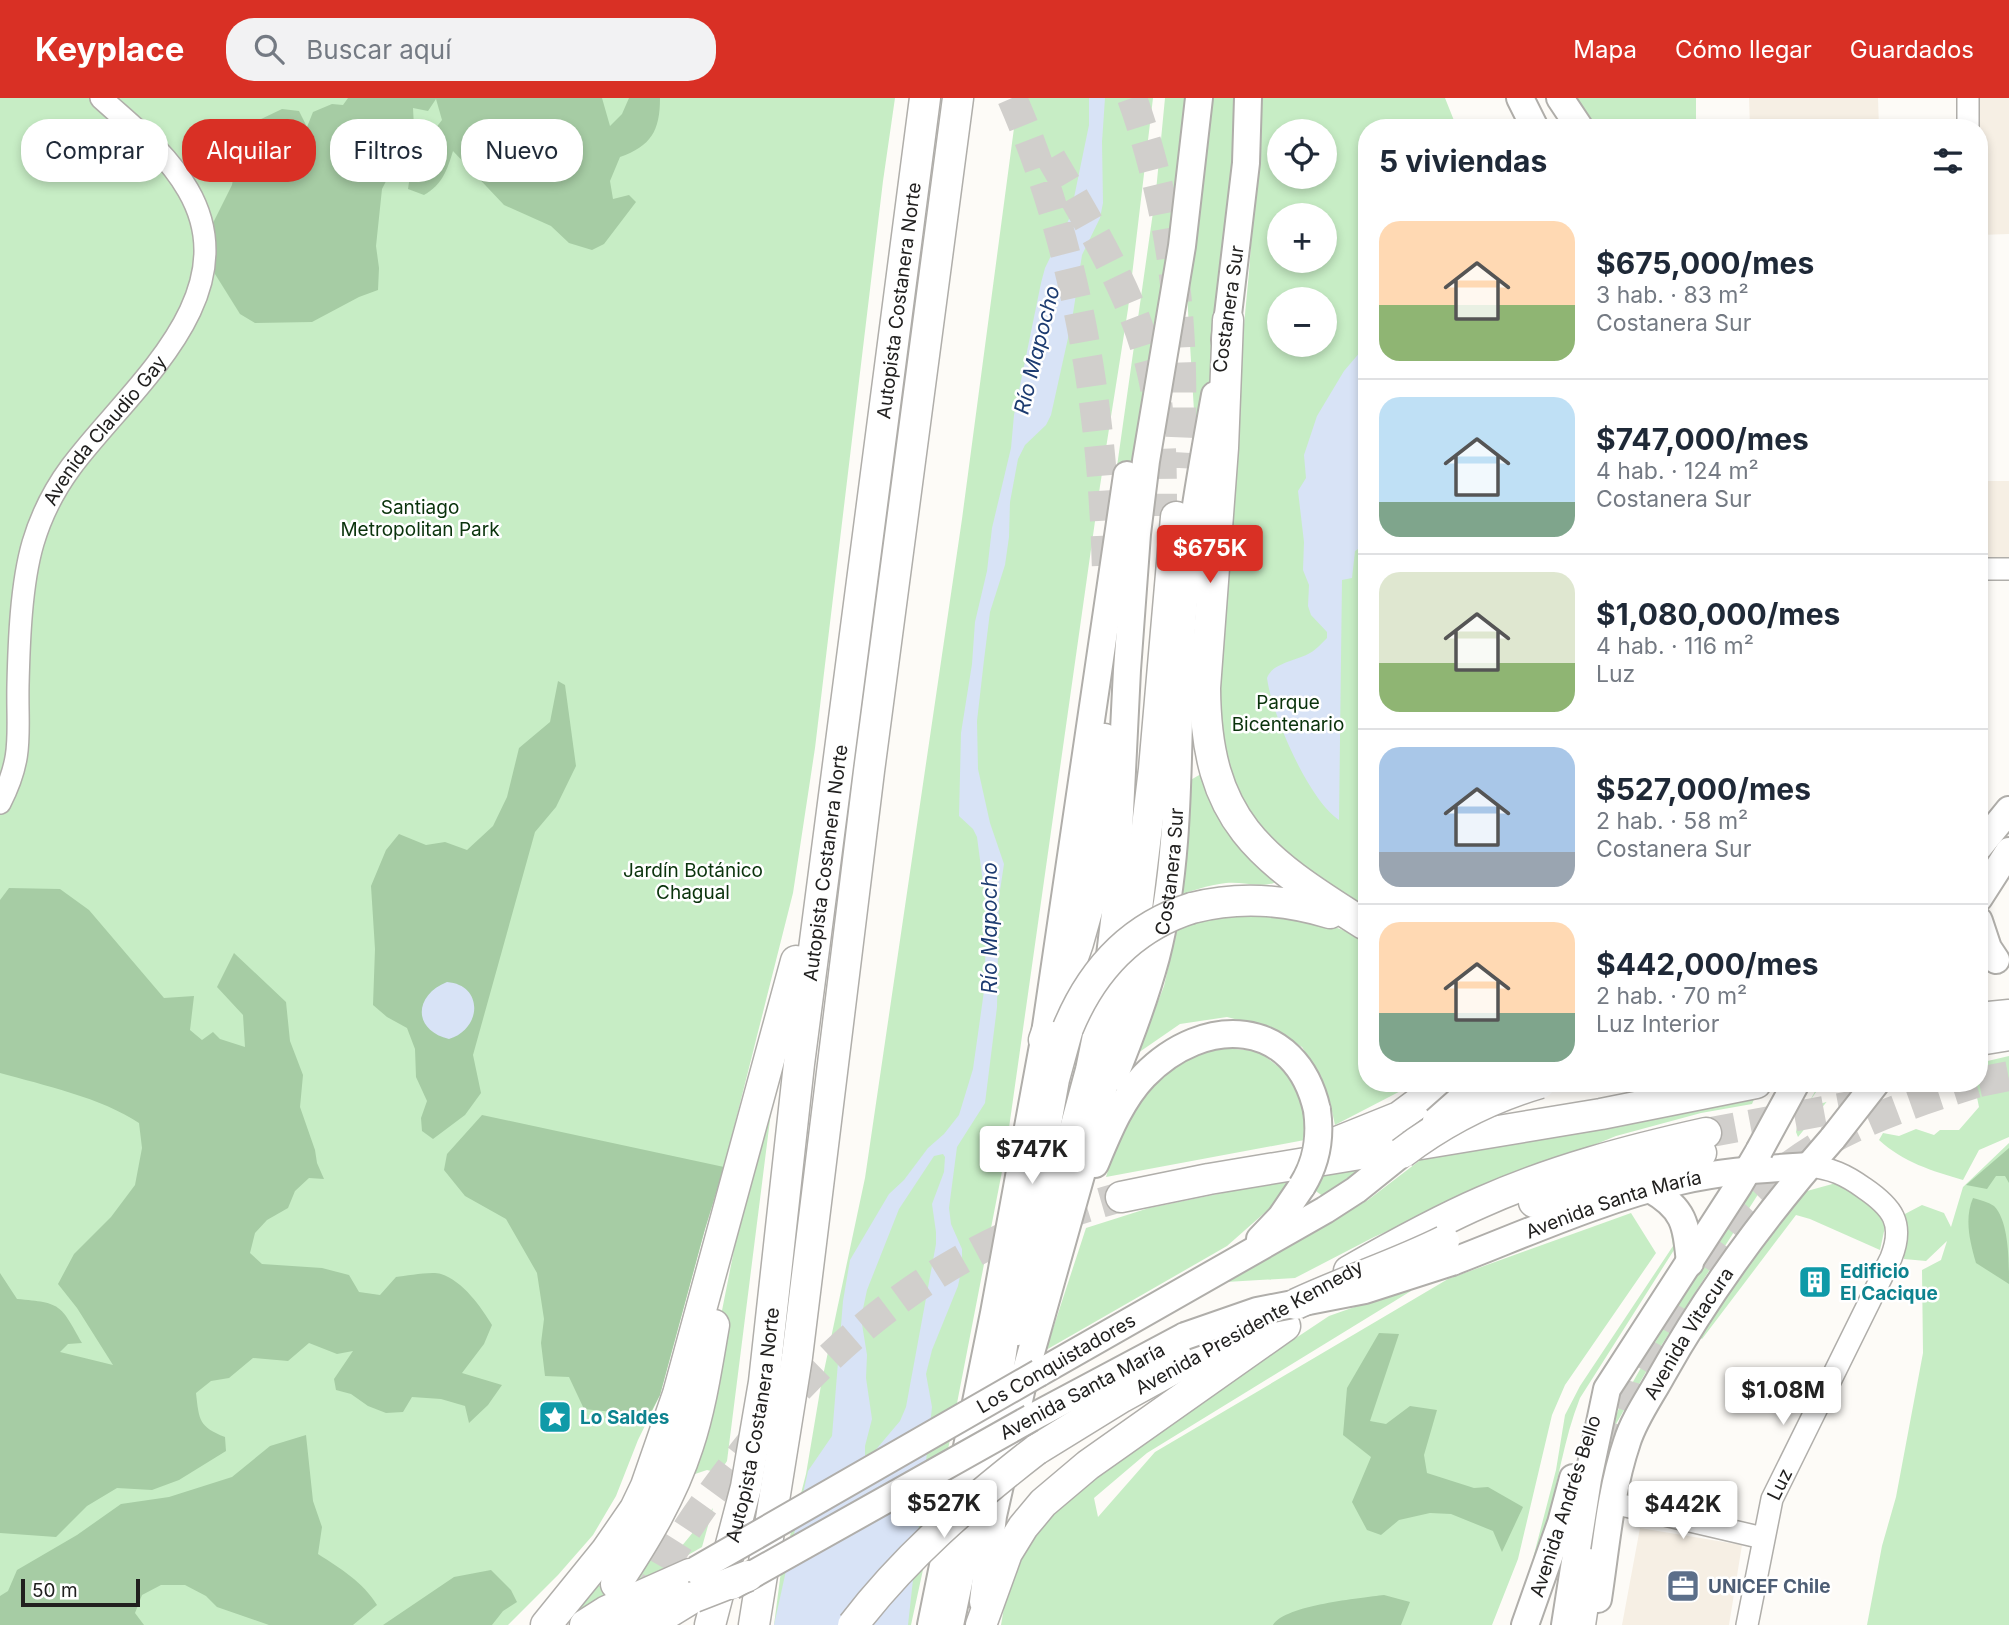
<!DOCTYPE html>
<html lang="es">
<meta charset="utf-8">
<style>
:root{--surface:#fff;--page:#f2f2f3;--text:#1f2937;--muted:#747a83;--line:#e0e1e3;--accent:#d93025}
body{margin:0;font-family:Inter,sans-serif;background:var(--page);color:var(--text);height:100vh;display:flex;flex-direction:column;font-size:26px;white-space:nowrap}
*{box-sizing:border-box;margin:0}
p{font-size:23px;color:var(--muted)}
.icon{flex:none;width:38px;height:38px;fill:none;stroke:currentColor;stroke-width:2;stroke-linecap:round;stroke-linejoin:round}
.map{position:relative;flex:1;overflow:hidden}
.panel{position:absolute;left:1358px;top:21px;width:630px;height:973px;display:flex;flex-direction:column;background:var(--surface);border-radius:28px;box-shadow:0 4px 10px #0003}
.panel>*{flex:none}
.banner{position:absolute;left:21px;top:21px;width:665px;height:63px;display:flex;gap:14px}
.fabs{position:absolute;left:1267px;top:21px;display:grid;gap:14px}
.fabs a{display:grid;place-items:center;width:70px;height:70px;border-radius:50%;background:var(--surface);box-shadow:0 4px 10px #0003;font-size:35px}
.scale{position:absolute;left:21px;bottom:18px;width:119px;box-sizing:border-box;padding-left:7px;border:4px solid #21201f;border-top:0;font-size:19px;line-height:24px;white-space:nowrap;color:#21201f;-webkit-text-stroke:5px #fff;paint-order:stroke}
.price{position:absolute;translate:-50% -60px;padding:0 16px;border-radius:7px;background:#fff;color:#222;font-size:23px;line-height:46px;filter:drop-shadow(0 2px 4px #0008)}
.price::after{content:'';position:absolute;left:50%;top:42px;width:21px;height:16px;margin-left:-10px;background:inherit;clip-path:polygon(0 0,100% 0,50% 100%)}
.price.on{background:var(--accent);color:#fff}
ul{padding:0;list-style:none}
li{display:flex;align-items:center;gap:21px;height:175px;padding:0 21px}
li+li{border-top:2px solid var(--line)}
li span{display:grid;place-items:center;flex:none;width:196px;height:140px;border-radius:21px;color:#555}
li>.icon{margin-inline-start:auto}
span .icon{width:84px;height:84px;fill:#fffc;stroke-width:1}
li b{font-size:30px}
h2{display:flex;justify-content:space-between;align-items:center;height:84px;padding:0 21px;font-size:30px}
.tag{padding:0 24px;border-radius:28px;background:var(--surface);box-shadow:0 4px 10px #0003;font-size:24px;line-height:63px}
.tag.on{background:var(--accent);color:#fff}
header{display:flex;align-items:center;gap:42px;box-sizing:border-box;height:98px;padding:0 35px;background:var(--accent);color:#fff}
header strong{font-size:33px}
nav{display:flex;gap:38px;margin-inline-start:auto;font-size:24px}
.search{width:490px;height:63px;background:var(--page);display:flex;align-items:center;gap:18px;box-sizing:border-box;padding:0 24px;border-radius:28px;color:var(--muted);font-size:26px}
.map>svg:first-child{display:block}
</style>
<header>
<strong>Keyplace</strong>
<div class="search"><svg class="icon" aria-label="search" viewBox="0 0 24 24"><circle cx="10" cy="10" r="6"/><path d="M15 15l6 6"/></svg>Buscar aquí</div>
<nav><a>Mapa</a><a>Cómo llegar</a><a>Guardados</a></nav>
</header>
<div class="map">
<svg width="2009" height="1527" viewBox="0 0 2009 1527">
<rect width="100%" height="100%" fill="#fdfbf7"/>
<path fill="#f6efe4" d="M1749,0H1878L1879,30H1750Z
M1976,0H2009V136L1979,137V30H1976Z
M1979,383H2009V468L1979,467Z
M1640,1430L1742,1447L1729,1527H1622Z"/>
<path fill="#c7edc5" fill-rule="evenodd" d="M0,0H895L883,83L815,650L793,795L724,1069L705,1131L660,1297L638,1342L616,1398L593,1437L558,1477L508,1527H0Z
M1018,0H1153L1128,211L1100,388L1005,1058L939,1398L911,1527H774L781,1473L806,1376L821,1287L865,1080L962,421Z
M1165,0H1194L1145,336L1106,446L1156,93Z
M1213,0H1239L1223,222L1188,413L1194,313L1187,196Z
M1256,0H1445L1457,30H1367V808L1331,792L1296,771L1227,689L1214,544L1249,174L1257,63ZM1279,33H1325V79H1279ZM1279,117H1325V163H1279ZM1279,201H1325V247H1279Z
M1575,0H1696V30H1595Z
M1201,676L1280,782C1265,792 1244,783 1226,785C1208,787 1190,793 1173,800L1180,688Z
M1252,813L1308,818L1367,842V985H1416L1335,1027L1330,1004L1321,978L1302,949L1270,930L1227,919L1180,926L1138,955L1164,888L1178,827Z
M1222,950L1258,953L1289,977L1307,1015L1310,1041L1106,1079L1124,1020L1149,983L1186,957Z
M2009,958V1039L1979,1052L1963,1082C1932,1073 1903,1064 1879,1042L1883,1035L1899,1038L1916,1031L1934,1037L1940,1032H1959L1979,1009L1974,985H1979V965Z
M1820,985H1842L1798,1039L1796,1034L1798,1023Z
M1758,992L1752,1006L1701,1015L1616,1038L1446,1107L1374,1139L1295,1180L1226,1184L1368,1102L1432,1053Z
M772,1006L727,1363L719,1375L707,1372L689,1378L750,1072Z
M2009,1045V1527H1867L1882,1448L1896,1399L1923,1255L1922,1172L1941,1162L1947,1143L1926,1163L1904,1161L1903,1117L1922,1107L1944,1115L1951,1129L1963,1089Z
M1368,1066L1324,1099L1313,1091L1321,1077Z
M1297,1080L1294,1089L1227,1148L1046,1252L1086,1130L1149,1110Z
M1836,1085L1852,1090L1878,1113L1885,1129L1880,1152L1810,1121L1796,1117L1702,1241L1699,1239L1783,1114L1807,1093Z
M1764,1087L1661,1248L1605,1345L1621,1305L1664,1229L1741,1109L1755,1089Z
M1631,1115L1656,1155L1565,1287L1552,1317L1518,1461L1492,1527H1001L1009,1480L1018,1458L1068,1398L1179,1318L1329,1218L1411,1189V1193L1147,1355L1094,1400L1098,1419L1155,1354L1448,1181Z
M1677,1121L1679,1142L1674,1152L1580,1300C1558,1355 1556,1415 1531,1468L1556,1372L1565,1317L1580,1288L1673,1148L1670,1130Z
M713,1410L702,1449C657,1476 608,1496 565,1527H561L592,1484L608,1492L652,1442L676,1455Z"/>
<path fill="#a6cca4" d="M348,0H602L610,28L622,16L629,0H660C660,33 651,48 620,59L610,83L613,101L629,97L636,104L604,146L592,152L569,145L551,128L504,107L453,53C447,72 443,86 424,97L408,91L411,71L435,61L432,35L442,22L436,1L428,13L413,10L414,29L382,91L376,148L379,170L378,192L359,199L312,224L255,225L240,216L215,176L214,150L213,125L232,87L235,70L221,52L217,35L235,27L257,23L282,11L299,13L307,29L313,14L332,6L343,7Z
M558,583L565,587L576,668L556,709L535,734L473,957L481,995L465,1017L433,1041L422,1033L421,1020L427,1003L416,979L415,951L407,930L387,919L373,907L375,851L371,788L386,752L399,736L426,747L445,744L467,752L493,728L507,699L519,650L550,624Z
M9,790L60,791L89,812L164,900L194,898L190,932L202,942L213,934L220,941L245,949L243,917L217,889L234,855L286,904L290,943L303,977L300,1009L315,1052L317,1065L324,1081L309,1080L295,1093L288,1110L267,1122L255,1135L250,1155L262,1166L322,1170L349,1177L359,1194L380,1197L396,1179C407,1178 431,1173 441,1176C463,1183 481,1209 492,1227L484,1246L462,1275L502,1287L488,1307L469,1325L465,1308L441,1301L412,1299L403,1314L386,1315L368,1308L351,1296L336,1292L334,1281L353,1253L337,1256L309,1245L288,1263L253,1260L229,1280L211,1283L196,1295C199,1322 199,1329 225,1339L226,1353L179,1382L152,1392L117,1390L87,1408L56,1439L0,1435V1175L17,1201C62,1205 60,1206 82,1245L68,1246L60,1254L113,1267L77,1210L58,1186L74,1156L111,1119L135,1087L142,1050L139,1025C102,1000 43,987 0,975V802Z
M482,1017L724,1069L705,1131L660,1297L649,1318L584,1311L569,1279L545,1278L541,1245L544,1221L537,1175L506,1121L465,1098L444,1072L447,1056Z
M2009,1050V1085L2005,1078H1996L1987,1091L1966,1087Z
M1973,1100C1980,1102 1988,1104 1994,1108C2009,1123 2009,1163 2009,1186L1976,1165C1970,1144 1964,1121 1973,1100Z
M1379,1235L1399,1236L1370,1323L1386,1326L1410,1308L1437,1312L1424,1357L1427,1375L1474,1390L1488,1389L1523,1409L1502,1454L1493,1433L1451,1416L1430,1415L1399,1422L1381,1437L1367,1432L1352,1404L1371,1359L1343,1337L1347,1290Z
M306,1337L313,1403L322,1429L318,1456C340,1470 363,1484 377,1507L353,1527H269L217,1509L206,1498L185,1487H161L142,1497L135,1515L144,1527H0V1498L8,1493L17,1472L77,1437L121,1406L169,1399L232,1379L270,1348Z
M491,1472L511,1492L517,1504L503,1513L492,1527H383L454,1479Z
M1384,1497L1410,1504L1401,1527H1273C1285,1507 1361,1500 1384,1497Z"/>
<path fill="#d8e3f6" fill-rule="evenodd" d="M1089,0H1105L1102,44L1103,105L1100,120L1082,157L1072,222L1051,317L1046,327L1025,347L1018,361L1010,404L1009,439L1005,467L990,514L984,562L977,623L978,671L990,725L1004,766L999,799L997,909L985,1005L957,1049L949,1110L951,1126L962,1151V1169L958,1188L932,1252L926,1276L932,1309L908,1527H774L808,1373L832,1338L843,1203L850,1162L889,1096L904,1082L928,1050L944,1036L959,1017L973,971L984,893L987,815L977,739L973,731L959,718L961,635L972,566L975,524L987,473L992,430L1011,350L1014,317L1041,185L1045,170L1070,119L1089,27ZM943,1056L945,1059L944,1074L932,1106L936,1134V1146L906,1309L900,1323L868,1361L865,1357V1348L872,1321L866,1280L867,1257L861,1220L867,1192L899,1111L934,1058Z
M1367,246V445L1355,453L1352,480L1342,482L1339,722C1308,701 1272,617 1267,580C1272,565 1296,563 1310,555C1317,551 1321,546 1327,540V534L1311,517L1308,508L1309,487L1303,472L1304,444L1298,393L1306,380L1304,357L1317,318L1344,273Z
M447,884C484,887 482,931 449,941C412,932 414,897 447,884Z"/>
<path fill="#fdfbf7" d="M1822,985H1842L1830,1003L1812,1008L1810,1003Z"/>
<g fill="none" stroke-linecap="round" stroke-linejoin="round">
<path stroke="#d1cfcc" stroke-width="30" stroke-dasharray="30 15" stroke-linecap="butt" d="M1012,0C1077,149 1103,312 1107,474
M1132,0C1175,120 1187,244 1179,370
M1051,60C1092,130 1138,204 1154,284C1162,329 1162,373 1162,418
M1979,984L2009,978
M1706,1035L1878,1003
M1701,1167C1774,1053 1852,1024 1976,985
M1613,1356L1638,1275L1676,1206
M643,1510C667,1457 699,1412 734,1366C807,1271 895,1190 1005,1139C1042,1123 1082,1110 1121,1099"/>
<defs>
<g id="minor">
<path d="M1968,0V30"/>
<path d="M1979,471H2009"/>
<path id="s1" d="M0,705C24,658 17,637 18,587C19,544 21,486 33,445C41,418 54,392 71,369C127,293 250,199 188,92C166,54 133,29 101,0"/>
<path d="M1613,1405L1763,1440"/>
<path id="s2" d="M1747,1527L1772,1401L1891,1160C1905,1125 1892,1109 1864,1090C1846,1077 1831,1070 1808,1068"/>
</g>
<g id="major">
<path d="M1520,0L1535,30"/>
<path d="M1560,0L1580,30"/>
<path d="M1225,242L1246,65L1248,0"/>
<path d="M1979,749L2009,712"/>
<path d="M1979,800L2009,753"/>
<path d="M1979,823L1988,850L1996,862"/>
<path id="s3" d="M1114,979C1130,940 1145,900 1156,859C1183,754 1176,637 1182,530C1187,452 1201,374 1215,297"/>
<path d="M1095,1066C1108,1035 1121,1002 1144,978C1204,916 1296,919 1317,1012"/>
<path d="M1650,1091C1685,1111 1686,1126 1690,1165"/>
<path d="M1260,1141L1281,1119L1302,1088"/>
<path id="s4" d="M1452,1164C1527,1135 1602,1101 1680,1083C1722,1073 1765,1071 1808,1068"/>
<path d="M1018,1234L1089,972L1107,883L1115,815L1127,572L1137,436L1146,363L1182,148L1199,0"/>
<path d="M1039,1275L1325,1112L1356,1092L1402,1055"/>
<path d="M1031,1320L1185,1238"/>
<path id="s5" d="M1598,1501C1606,1449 1610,1394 1627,1344C1634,1321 1650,1299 1662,1277C1710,1191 1768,1114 1833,1040"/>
<path d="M983,1504L993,1418L1025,1276L1092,1038"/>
<path d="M619,1527L653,1500"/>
<path d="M931,1527L994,1215L1044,942L1127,377"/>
<path d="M950,1527L979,1390"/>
<path d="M1525,1527L1561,1425L1573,1380"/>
<path d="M1565,1527L1588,1381L1607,1291L1739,1087L1759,1053"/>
</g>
<g id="highway">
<path d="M1228,222L1223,350L1205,590C1206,723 1259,760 1364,826"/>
<path d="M1192,810C1239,798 1283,801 1330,815"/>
<path d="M1979,920L2009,917"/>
<path d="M1044,942L1078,845L1089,806L1104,641"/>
<path d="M1979,942L2009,937"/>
<path d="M1327,1048L1399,1019L1445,985"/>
<path d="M1085,1058L1112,946L1133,843L1154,671L1176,419"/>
<path d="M1121,1099L1209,1081L1601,1016L1756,985"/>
<path d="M1534,1104L1701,1055"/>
<path d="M1349,1173C1393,1148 1436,1124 1482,1104C1554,1072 1630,1052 1706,1035"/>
<path d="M1036,1352L1122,1299L1282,1211"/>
<path d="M984,1368L1005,1228L1036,1081L1054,981L1068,930"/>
<path d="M616,1486C645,1442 672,1398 688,1348C701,1309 707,1267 714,1227"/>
<path d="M546,1527L606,1453L635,1411L646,1388L678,1296L796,863"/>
<path d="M585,1527L607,1513L690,1476"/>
<path d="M648,1527L694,1499"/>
<path id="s6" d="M710,1527L746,1389L764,1284L799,966L925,0"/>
<path d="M754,1527L797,1259L869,673L958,0"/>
<path d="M981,1527L1007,1455L1023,1429L1043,1405L1088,1367L1285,1228"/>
<path d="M1580,1527L1589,1466"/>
</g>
</defs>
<use href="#minor" stroke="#b0aeaa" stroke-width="24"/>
<use href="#major" stroke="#b0aeaa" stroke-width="30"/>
<use href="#highway" stroke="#b0aeaa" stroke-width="33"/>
<use href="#minor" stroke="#fff" stroke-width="21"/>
<use href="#major" stroke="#fff" stroke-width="26"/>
<use href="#highway" stroke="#fff" stroke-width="30"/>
<defs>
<path id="major-bridge" d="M1436,1023L1479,985
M1833,1040L1876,985
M1759,1053L1796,985
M1302,1088C1317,1064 1321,1040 1317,1012
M1185,1238L1257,1213L1365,1192L1452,1164
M696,1472L1039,1275
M732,1488L1031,1320"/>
<path id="highway-bridge" d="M1068,930C1092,872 1132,829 1192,810
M1402,1055C1444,1023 1489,1000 1540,985
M1296,1206C1345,1183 1396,1167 1444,1143
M694,1499L748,1478
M853,1527C905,1459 969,1404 1036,1352"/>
</defs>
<use href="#major-bridge" stroke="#b0aeaa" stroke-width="30" stroke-linecap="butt"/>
<use href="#highway-bridge" stroke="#b0aeaa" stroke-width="33" stroke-linecap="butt"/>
<use href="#major-bridge" stroke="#fff" stroke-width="26"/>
<use href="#highway-bridge" stroke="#fff" stroke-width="30"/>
</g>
<defs>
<symbol id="building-square" viewBox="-11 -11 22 22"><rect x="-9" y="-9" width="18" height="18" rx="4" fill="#0f9aa8" stroke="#fff"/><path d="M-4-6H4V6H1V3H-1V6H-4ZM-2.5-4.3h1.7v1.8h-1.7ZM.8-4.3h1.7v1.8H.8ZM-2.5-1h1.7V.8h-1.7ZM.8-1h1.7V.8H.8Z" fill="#fff"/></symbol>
<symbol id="sight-square" viewBox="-11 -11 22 22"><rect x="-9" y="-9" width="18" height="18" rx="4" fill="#0f9aa8" stroke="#fff"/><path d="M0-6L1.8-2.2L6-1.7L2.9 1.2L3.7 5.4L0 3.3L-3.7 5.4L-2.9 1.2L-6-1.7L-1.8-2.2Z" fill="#fff"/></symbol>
<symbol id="office-square" viewBox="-11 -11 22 22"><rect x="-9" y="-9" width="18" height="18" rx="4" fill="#5c6f8a" stroke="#fff"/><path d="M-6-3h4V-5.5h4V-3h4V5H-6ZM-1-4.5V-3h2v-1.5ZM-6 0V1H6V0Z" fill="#fff"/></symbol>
</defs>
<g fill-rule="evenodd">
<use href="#building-square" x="1796" y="1165" width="38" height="38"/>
<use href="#sight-square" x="536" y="1300" width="38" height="38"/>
<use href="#office-square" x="1664" y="1469" width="38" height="38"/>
</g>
<g text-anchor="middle" stroke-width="5" stroke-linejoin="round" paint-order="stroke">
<g font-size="19" fill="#21201f" stroke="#fff">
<text dy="7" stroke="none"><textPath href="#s6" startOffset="1339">Autopista Costanera Norte</textPath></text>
<text transform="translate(1228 211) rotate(-82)" y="7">Costanera Sur</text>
<text dy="7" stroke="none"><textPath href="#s1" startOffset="399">Avenida Claudio Gay</textPath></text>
<text dy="7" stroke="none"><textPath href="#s6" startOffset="772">Autopista Costanera Norte</textPath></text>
<text dy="7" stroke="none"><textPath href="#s3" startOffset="214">Costanera Sur</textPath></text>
<text dy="7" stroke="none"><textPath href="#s4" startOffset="172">Avenida Santa María</textPath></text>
<text transform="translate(1249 1229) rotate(-29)" y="7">Avenida Presidente Kennedy</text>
<text dy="7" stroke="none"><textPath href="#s5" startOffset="285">Avenida Vitacura</textPath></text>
<text transform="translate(1056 1265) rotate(-30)" y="7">Los Conquistadores</text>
<text transform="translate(1082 1293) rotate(-28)" y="7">Avenida Santa María</text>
<text dy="7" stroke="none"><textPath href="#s6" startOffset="205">Autopista Costanera Norte</textPath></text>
<text dy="7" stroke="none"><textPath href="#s2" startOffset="145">Luz</textPath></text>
<text transform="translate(1565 1408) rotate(-72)" y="7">Avenida Andrés Bello</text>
</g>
<g font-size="19" fill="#0a330c" stroke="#fff">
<text x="420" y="416">Santiago<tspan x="420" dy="22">Metropolitan Park</tspan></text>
<text x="1288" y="611">Parque<tspan x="1288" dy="22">Bicentenario</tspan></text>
<text x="693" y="779">Jardín Botánico<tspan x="693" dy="22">Chagual</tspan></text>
</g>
<g font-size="19" font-weight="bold" fill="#0d838f" stroke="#fff" text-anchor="start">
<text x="1840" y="1180">Edificio<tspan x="1840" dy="22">El Cacique</tspan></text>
<text x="580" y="1326">Lo Saldes</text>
</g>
<g font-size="19" font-weight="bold" fill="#4e5e75" stroke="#fff" text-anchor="start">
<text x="1708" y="1495">UNICEF Chile</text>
</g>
<g font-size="21" font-style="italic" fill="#1c3b70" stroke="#fff">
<text transform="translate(1037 252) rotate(-76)" y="7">Río Mapocho</text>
<text transform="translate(990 830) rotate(-90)" y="7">Río Mapocho</text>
</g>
</g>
</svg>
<div class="fabs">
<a><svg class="icon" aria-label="locate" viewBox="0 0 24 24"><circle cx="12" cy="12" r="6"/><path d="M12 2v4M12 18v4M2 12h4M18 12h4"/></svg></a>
<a>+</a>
<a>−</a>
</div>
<div class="scale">50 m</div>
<b class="price on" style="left:1210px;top:487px">$675K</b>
<b class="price" style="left:1032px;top:1088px">$747K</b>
<b class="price" style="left:1783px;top:1329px">$1.08M</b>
<b class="price" style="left:944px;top:1442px">$527K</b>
<b class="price" style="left:1683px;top:1443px">$442K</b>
<div class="banner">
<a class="tag">Comprar</a>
<a class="tag on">Alquilar</a>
<a class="tag">Filtros</a>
<a class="tag">Nuevo</a>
</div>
<section class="panel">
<h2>5 viviendas<svg class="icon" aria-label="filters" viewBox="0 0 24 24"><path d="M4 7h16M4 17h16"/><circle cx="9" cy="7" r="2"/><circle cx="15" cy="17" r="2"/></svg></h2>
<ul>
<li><span style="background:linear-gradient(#ffd9b3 60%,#8fb573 0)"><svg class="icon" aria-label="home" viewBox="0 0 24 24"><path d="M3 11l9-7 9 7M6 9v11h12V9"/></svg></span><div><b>$675,000/mes</b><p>3 hab. · 83 m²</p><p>Costanera Sur</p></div></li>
<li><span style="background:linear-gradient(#bfe0f5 75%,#7fa58c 0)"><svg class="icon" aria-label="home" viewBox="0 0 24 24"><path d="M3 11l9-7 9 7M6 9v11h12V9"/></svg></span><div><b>$747,000/mes</b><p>4 hab. · 124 m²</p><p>Costanera Sur</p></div></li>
<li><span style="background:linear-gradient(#dfe7d0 65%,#8fb573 0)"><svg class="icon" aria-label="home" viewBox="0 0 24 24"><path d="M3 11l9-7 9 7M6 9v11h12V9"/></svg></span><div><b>$1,080,000/mes</b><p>4 hab. · 116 m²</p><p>Luz</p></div></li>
<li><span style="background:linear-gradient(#a9c7e8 75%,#9aa5b1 0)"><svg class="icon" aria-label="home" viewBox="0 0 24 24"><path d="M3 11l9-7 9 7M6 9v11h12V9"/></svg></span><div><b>$527,000/mes</b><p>2 hab. · 58 m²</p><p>Costanera Sur</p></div></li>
<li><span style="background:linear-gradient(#ffd9b3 65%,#7fa58c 0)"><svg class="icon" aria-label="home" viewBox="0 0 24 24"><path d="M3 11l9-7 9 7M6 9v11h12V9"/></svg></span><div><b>$442,000/mes</b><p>2 hab. · 70 m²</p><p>Luz Interior</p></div></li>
</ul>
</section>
</div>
